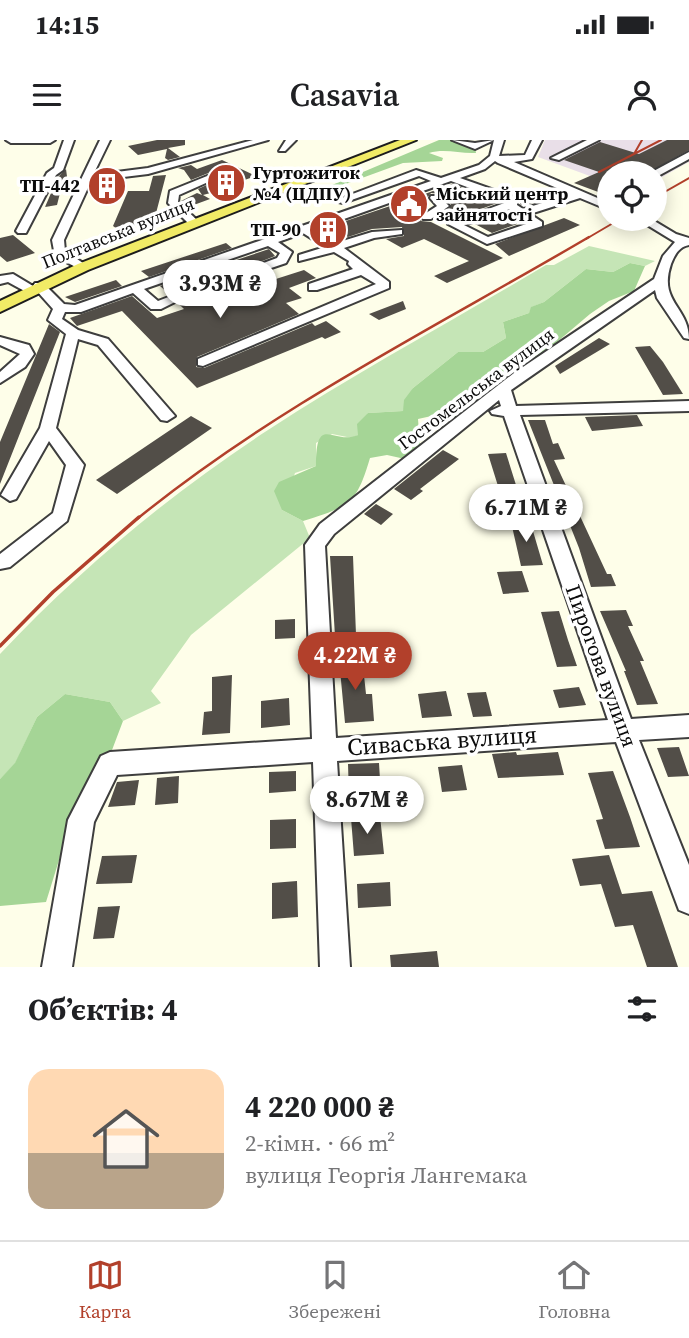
<!DOCTYPE html>
<html lang="uk">
<meta charset="utf-8">
<style>
:root{--surface:#fff;--page:#f6f6f6;--text:#202124;--muted:#757577;--line:#e0e0e0;--accent:#b2402b}
body{margin:0;font-family:"Source Serif 4",serif;background:var(--page);color:var(--text);height:100vh;display:flex;flex-direction:column;font-size:26px;white-space:nowrap}
*{box-sizing:border-box;margin:0}
p{font-size:23px;color:var(--muted)}
.icon{flex:none;width:38px;height:38px;fill:none;stroke:currentColor;stroke-width:2;stroke-linecap:round;stroke-linejoin:round}
.map{position:relative;height:827px;overflow:hidden}
.details{display:flex;flex-direction:column;background:var(--surface);flex:1}
.details>*{flex:none}
.tools{position:absolute;left:597px;top:21px;display:grid;gap:14px}
.tools a{display:grid;place-items:center;width:70px;height:70px;border-radius:50%;background:var(--surface);box-shadow:0 4px 18px #0003;font-size:35px}
.price{position:absolute;translate:-50% -60px;padding:0 16px;border-radius:24px;background:#fff;color:#222;font-size:23px;line-height:46px;filter:drop-shadow(0 2px 4px #0008)}
.price::after{content:'';position:absolute;left:50%;top:42px;width:21px;height:16px;margin-left:-10px;background:inherit;clip-path:polygon(0 0,100% 0,50% 100%)}
.price.current{background:var(--accent);color:#fff}
ul{padding:0;list-style:none}
li{display:flex;align-items:center;gap:21px;height:175px;padding:0 28px}
li+li{border-top:2px solid var(--line)}
li span{display:grid;place-items:center;flex:none;width:196px;height:140px;border-radius:21px;color:#555}
li>.icon{margin-inline-start:auto}
span .icon{width:84px;height:84px;fill:#fffc;stroke-width:1}
li b{font-size:30px}
h2{display:flex;justify-content:space-between;align-items:center;height:84px;padding:0 28px;font-size:30px}
.status{display:flex;justify-content:space-between;align-items:center;height:49px;padding:0 35px;background:var(--surface);direction:ltr}
.status svg{height:19px;fill:currentColor}
header{display:flex;justify-content:space-between;align-items:center;height:91px;padding:0 28px;background:var(--surface);font-size:32px;font-weight:600}
.menu{display:flex;justify-content:space-around;align-items:center;height:98px;border-top:2px solid var(--line);background:var(--surface);font-size:19px;color:var(--muted)}
.menu a{display:grid;justify-items:center;gap:4px}
.menu .current{color:var(--accent)}
.map>svg:first-child{display:block}
</style>
<div class="status"><b>14:15</b><svg viewBox="0 0 49 12"><path d="M0 12V9h3v3zM5 12V6h3v6zM10 12V3h3v9zM15 12V0h3v12zM26 1h20v11H26zM47 4h2v5h-2z"/></svg></div>
<header><svg class="icon" aria-label="menu" viewBox="0 0 24 24"><path d="M4 6h16M4 12h16M4 18h16"/></svg>Casavia<svg class="icon" aria-label="person" viewBox="0 0 24 24"><circle cx="12" cy="8" r="4"/><path d="M4 21q1-7 8-7t8 7"/></svg></header>
<div class="map">
<svg width="689" height="827" viewBox="0 0 689 827">
<rect width="100%" height="100%" fill="#fefee9"/>
<path fill="#e9dfe8" d="M545,0H689V22L655,41L654,33H609V43L538,17Z"/>
<path fill="#c5e5b6" d="M589,106L655,121L645,126L630,123L613,132L586,129L544,162L532,167L529,173L503,182L506,198L483,212H458L413,248L403,271L368,273L358,295L352,298L332,294L316,303V326L295,333L282,370L303,381L310,398L191,495L151,551L161,563L123,581L110,562L65,554L37,577L15,624L0,639V514C79,430 171,353 268,290C358,231 454,180 546,125H554Z"/>
<path fill="#a5d596" d="M439,0H453L475,7L476,13C460,14 445,8 429,13L443,18L442,21L403,23L321,53H313Z
M630,123L645,126L634,151L609,161L590,174L531,224L503,238L457,278L436,275L418,279L420,305L405,319L387,315L370,318C356,365 350,366 303,381L282,370L274,351L279,342L316,326C316,272 333,306 358,295L357,284L368,273L403,271L404,260L413,248L458,212H483L506,198L503,182L529,173L531,167L544,162L586,129L613,132Z
M65,554L110,562L123,581L109,618L69,688L46,762L0,766V639L15,623L37,577Z"/>
<path fill="#524e48" d="M157,0H185V5L168,8L180,17L168,20L165,18L167,9L138,15L128,6Z
M667,0H689V10L648,33H609V56L574,43L599,32L564,20L600,2L639,14Z
M222,20L256,36L230,45L233,47L203,55L210,59L191,66L181,61L197,53L202,55L198,49L237,31L226,26L191,40L184,30L178,28L191,25L197,29Z
M66,29L68,44L62,45L57,65L45,67L58,37Z
M166,35L155,77L120,91L113,86L128,51H149L153,36Z
M452,44L500,62L462,76L449,69L451,64L441,54L431,53L427,58L422,55Z
M538,50L553,57L523,66L520,64L519,56Z
M396,64L420,76L421,81L431,82L503,118L447,143L434,136L469,121L424,99L402,108L386,99L404,96L402,87L372,89L348,97L336,90L334,85Z
M510,72L523,82L492,93L475,84Z
M564,78L580,85L509,116L495,104Z
M13,95L35,113L7,122L0,116V98Z
M226,103L232,108L149,137L141,131Z
M269,109L275,116L206,143L219,157L304,130L316,138L289,148L302,158L286,163L299,174L197,217L196,227L204,228L312,183L315,186L326,181L341,192L325,199L322,197L197,248L122,171L77,186L70,178L132,156L157,178L184,169L178,163L186,159V155L178,151L169,154L160,146Z
M116,140L122,146L75,162L65,157Z
M403,161L406,169L379,180L369,174Z
M49,184L60,192L0,344V302Z
M599,198L610,204L560,234L555,226Z
M650,206L663,222L683,254L663,255L635,207Z
M637,275L643,286L592,291L585,277Z
M191,276L212,288L117,354L96,340Z
M528,280H545L553,304L558,303L565,319L554,320L607,434H611L616,446L591,447L579,408Z
M443,310L459,319L420,349L423,351L411,360L394,349Z
M506,313L516,345L498,346L488,314Z
M376,364L393,374L381,385L364,374Z
M530,381L543,425L521,426L511,382Z
M330,416H353L356,495L335,496Z
M522,431L529,452L503,454L497,432Z
M626,470L633,486H628L644,521H640L658,564L637,565L624,531H626L600,471Z
M559,471L568,500L577,526L557,527L541,472Z
M295,479V498L275,499V480Z
M362,517L366,554H372L374,581L345,583L339,519Z
M232,535L230,593L202,595L204,572L212,571V537Z
M579,547L586,565L559,568L553,550Z
M446,551L452,576L422,578L418,554Z
M486,552L492,576L473,577L467,553Z
M289,558L290,585L261,588V561Z
M679,607L689,636L668,637L657,608Z
M516,612L517,615L558,612L564,635L498,638L492,614Z
M379,623L381,656L349,657L348,624Z
M462,625L467,650L442,652L438,627Z
M296,631V651L269,653V632Z
M613,631L630,677L640,707L605,709L596,680L603,679L588,633Z
M179,636L178,663L155,665L157,638Z
M139,640L135,665L108,667L117,642Z
M380,676L384,714L354,716L351,678Z
M296,679V708L270,709V680Z
M137,715L132,743L96,744L102,716Z
M609,715L622,754L652,751L678,827H647L633,785L615,787L601,744L580,746L572,719Z
M297,741L298,777L272,779V743Z
M390,742L391,766L358,768L357,744Z
M120,766L114,798L93,799L98,767Z
M437,811L439,827H391L390,815Z"/>
<g fill="none" stroke-linecap="round" stroke-linejoin="round">
<defs>
<path id="minor" d="M6,0H55L50,3H11Z
M64,0H74L63,30L56,35L26,93H18L16,91L47,33L54,28Z
M100,0H110L93,35L148,28L253,0H268L148,34L91,41L64,100L65,111L89,127L83,131L55,116L52,100Z
M286,0H296L285,11H279Z
M452,0L475,3L494,0L475,9Z
M494,0H504L499,16L525,15L532,0H542L532,19L514,22L609,63V70L580,58L530,74L542,82V86L487,104L448,84L507,62L451,41L313,90L336,103L372,92L402,90V94L374,98L344,108L389,142V148L203,226L198,225V219L376,144L361,135L317,150H309V144L353,129L348,124L349,121L334,112L299,121V115L325,107L303,93L278,102L292,112L286,123L224,144L229,149L228,152H218L209,143L277,118L280,113L268,106L144,149L158,161L179,153L185,157L161,169H151L133,153L81,172H65L62,179L78,190L108,199L175,276L167,281L161,280L98,205L78,199L56,288L84,325L67,381L10,427L0,429V414L53,373L66,325L49,301L16,359L10,361L1,355L40,288L66,194L48,180L53,169L36,150L30,154L8,142L0,144V136L13,134L33,146L35,143H43L64,164L75,165L431,41L419,36L343,63L334,61L416,30L441,38L479,25L490,16ZM495,21L498,23L571,54L523,69L517,65V58L460,38L485,29ZM510,69L529,83L488,97L464,85Z
M587,0H599L559,20L551,18Z
M689,12V19L658,36L650,33Z
M227,28L235,30L179,55L178,62L198,81V85H190L168,63L170,51Z
M431,56H439L449,66L431,79H423V75L437,66L430,58Z
M651,79L676,94L689,98V105C679,107 675,114 671,124C658,162 689,167 689,199L684,198L657,158L655,150L511,250L516,266L689,261V271L520,275L631,579L689,575V597L639,600L689,725V774L679,770L616,602L337,621L350,827H320L313,622L117,635L94,682L72,827H42L68,680L101,616L110,612L312,599L305,405L320,384L514,233L654,139L663,116L675,102L639,80ZM499,260L501,266L490,271L492,274L504,276L608,580L336,598L325,406L334,394Z
M0,197L29,205L34,214L25,227L0,243V232L20,214L0,205Z"/>
<path id="major" d="M400,0H416L88,130L0,172V161L78,124Z"/>
</defs>
<use href="#minor" stroke="#3e3e3e" stroke-width="4"/>
<use href="#major" stroke="#1c1c1c" stroke-width="4"/>
<use href="#minor" fill="#fff" fill-rule="evenodd"/>
<use href="#major" fill="#f1eb66" fill-rule="evenodd"/>
<path stroke="#b2402b" stroke-width="2" d="M634,14L661,0
M599,32L634,14L642,0
M654,58L689,38
M586,99L620,79"/>
<path stroke="#b2402b" stroke-width="2.5" d="M137,379C276,266 436,187 589,97"/>
<path stroke="#b2402b" stroke-width="3.5" d="M0,506L53,452L139,377"/>
</g>
<defs>
<symbol id="building-disc" viewBox="-11 -11 22 22"><circle r="9.5" fill="#b2402b" stroke="#fff"/><path d="M-4-6H4V6H1V3H-1V6H-4ZM-2.5-4.3h1.7v1.8h-1.7ZM.8-4.3h1.7v1.8H.8ZM-2.5-1h1.7V.8h-1.7ZM.8-1h1.7V.8H.8Z" fill="#fff"/></symbol>
<symbol id="civic-disc" viewBox="-11 -11 22 22"><circle r="9.5" fill="#b2402b" stroke="#fff"/><path d="M-.6-6.5H3V-4.5H.6V-3L4-1V1h2V6H-6V1h2V-1L-.6-3ZM-1.2 2.5V6h2.4V2.5Z" fill="#fff"/></symbol>
</defs>
<g fill-rule="evenodd">
<use href="#building-disc" x="204" y="21" width="44" height="44"/>
<use href="#building-disc" x="85" y="24" width="44" height="44"/>
<use href="#civic-disc" x="387" y="42" width="44" height="44"/>
<use href="#building-disc" x="306" y="68" width="44" height="44"/>
</g>
<g text-anchor="middle" stroke-width="7" stroke-linejoin="round" paint-order="stroke">
<g font-size="18" font-weight="bold" fill="#0b0b0b" stroke="#fff" text-anchor="start">
<text x="253" y="39">Гуртожиток<tspan x="253" dy="21">№4 (ЦДПУ)</tspan></text>
<text x="80" y="52" text-anchor="end">ТП-442</text>
<text x="436" y="60">Міський центр<tspan x="436" dy="21">зайнятості</tspan></text>
<text x="301" y="96" text-anchor="end">ТП-90</text>
</g>
<g font-size="18" fill="#0b0b0b" stroke="#fff">
<text transform="translate(118 93) rotate(-22)" y="6">Полтавська вулиця</text>
<text transform="translate(476 249) rotate(-37)" y="6">Гостомельська вулиця</text>
</g>
<g font-size="21" fill="#0b0b0b" stroke="#fff">
<text transform="translate(601 526) rotate(70)" y="7">Пирогова вулиця</text>
</g>
<g font-size="24" fill="#0b0b0b" stroke="#fff">
<text transform="translate(442 601) rotate(-4)" y="8">Сиваська вулиця</text>
</g>
</g>
</svg>
<div class="tools">
<a><svg class="icon" aria-label="locate" viewBox="0 0 24 24"><circle cx="12" cy="12" r="6"/><path d="M12 2v4M12 18v4M2 12h4M18 12h4"/></svg></a>
</div>
<b class="price" style="left:220px;top:180px">3.93M ₴</b>
<b class="price" style="left:526px;top:404px">6.71M ₴</b>
<b class="price current" style="left:355px;top:552px">4.22M ₴</b>
<b class="price" style="left:367px;top:696px">8.67M ₴</b>
</div>
<section class="details">
<h2>Об’єктів: 4<svg class="icon" aria-label="filters" viewBox="0 0 24 24"><path d="M4 7h16M4 17h16"/><circle cx="9" cy="7" r="2"/><circle cx="15" cy="17" r="2"/></svg></h2>
<ul>
<li><span style="background:linear-gradient(#ffd9b3 60%,#b9a48a 0)"><svg class="icon" aria-label="home" viewBox="0 0 24 24"><path d="M3 11l9-7 9 7M6 9v11h12V9"/></svg></span><div><b>4 220 000 ₴</b><p>2-кімн. · 66 m²</p><p>вулиця Георгія Лангемака</p></div></li>
</ul>
</section>
<nav class="menu">
<a class="current"><svg class="icon" aria-label="map" viewBox="0 0 24 24"><path d="M3 6l6-2 6 2 6-2v14l-6 2-6-2-6 2zM9 4v14M15 6v14"/></svg>Карта</a>
<a><svg class="icon" aria-label="saved" viewBox="0 0 24 24"><path d="M7 4h10v16l-5-4-5 4z"/></svg>Збережені</a>
<a><svg class="icon" aria-label="home" viewBox="0 0 24 24"><path d="M3 11l9-7 9 7M6 9v11h12V9"/></svg>Головна</a>
</nav>
